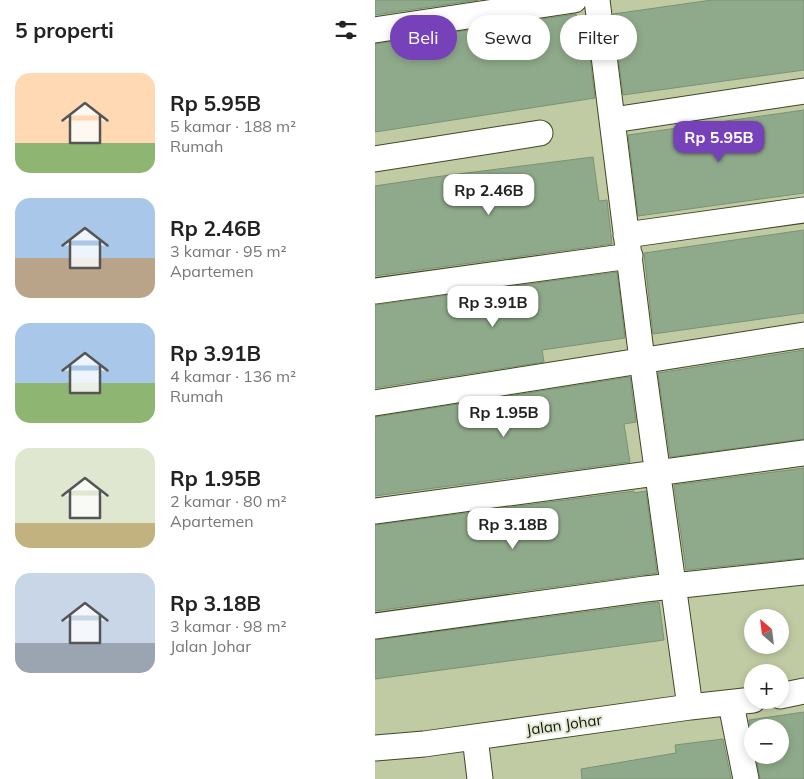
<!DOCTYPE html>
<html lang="id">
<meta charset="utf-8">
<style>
:root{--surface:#fff;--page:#f6f6f6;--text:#222;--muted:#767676;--accent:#7742b9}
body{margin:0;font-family:Mulish,sans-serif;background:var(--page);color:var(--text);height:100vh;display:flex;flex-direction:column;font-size:19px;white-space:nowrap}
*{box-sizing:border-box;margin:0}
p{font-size:16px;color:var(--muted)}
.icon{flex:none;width:28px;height:28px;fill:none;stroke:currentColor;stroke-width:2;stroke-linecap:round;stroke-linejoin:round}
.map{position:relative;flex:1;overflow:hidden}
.drawer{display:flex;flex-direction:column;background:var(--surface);width:375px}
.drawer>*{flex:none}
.top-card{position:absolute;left:15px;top:15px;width:339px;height:45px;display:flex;gap:10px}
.needle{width:32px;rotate:332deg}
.tools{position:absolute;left:369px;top:609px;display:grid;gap:10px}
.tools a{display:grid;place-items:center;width:45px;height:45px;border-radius:50%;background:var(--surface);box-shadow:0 2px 8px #0003;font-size:25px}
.price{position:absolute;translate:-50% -42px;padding:0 11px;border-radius:10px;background:#fff;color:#222;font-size:16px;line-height:32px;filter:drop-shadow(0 1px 2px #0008)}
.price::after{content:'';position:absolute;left:50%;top:30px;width:15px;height:11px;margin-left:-8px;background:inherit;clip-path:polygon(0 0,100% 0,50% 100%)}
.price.on{background:var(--accent);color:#fff}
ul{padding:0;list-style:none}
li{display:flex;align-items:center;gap:15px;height:125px;padding:0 15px}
li span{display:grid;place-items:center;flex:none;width:140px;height:100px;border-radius:15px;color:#555}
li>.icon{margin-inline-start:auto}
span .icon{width:60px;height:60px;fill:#fffc;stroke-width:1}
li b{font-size:21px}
h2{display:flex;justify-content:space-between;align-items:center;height:60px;padding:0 15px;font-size:21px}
.pill{padding:0 18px;border-radius:22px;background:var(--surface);box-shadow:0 2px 8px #0003;font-size:18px;line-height:45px}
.pill.on{background:var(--accent);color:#fff}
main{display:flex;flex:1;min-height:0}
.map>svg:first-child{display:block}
</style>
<main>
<section class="drawer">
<h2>5 properti<svg class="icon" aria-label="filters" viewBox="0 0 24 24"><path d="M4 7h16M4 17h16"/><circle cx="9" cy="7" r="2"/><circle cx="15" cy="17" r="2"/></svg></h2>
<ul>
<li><span style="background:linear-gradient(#ffd9b3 70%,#8fb573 0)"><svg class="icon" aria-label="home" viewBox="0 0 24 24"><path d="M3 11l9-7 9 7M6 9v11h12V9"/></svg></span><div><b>Rp 5.95B</b><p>5 kamar · 188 m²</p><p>Rumah</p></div></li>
<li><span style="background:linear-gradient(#a9c7e8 60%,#b9a48a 0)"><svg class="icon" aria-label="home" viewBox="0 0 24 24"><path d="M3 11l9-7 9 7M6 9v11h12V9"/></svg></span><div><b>Rp 2.46B</b><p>3 kamar · 95 m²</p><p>Apartemen</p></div></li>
<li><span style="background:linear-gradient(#a9c7e8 60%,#8fb573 0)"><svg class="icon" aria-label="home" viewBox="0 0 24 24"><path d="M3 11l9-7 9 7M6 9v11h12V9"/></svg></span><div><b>Rp 3.91B</b><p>4 kamar · 136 m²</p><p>Rumah</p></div></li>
<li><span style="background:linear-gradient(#dfe7d0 75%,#c2b280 0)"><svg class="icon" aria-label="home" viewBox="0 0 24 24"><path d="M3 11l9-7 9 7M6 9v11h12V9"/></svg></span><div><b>Rp 1.95B</b><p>2 kamar · 80 m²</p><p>Apartemen</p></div></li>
<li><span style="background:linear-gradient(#c9d6e8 70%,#9aa5b1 0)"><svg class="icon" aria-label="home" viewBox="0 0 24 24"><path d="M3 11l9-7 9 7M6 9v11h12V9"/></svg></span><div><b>Rp 3.18B</b><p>3 kamar · 98 m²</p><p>Jalan Johar</p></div></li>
</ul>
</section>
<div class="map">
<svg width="429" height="779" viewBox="0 0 429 779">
<rect width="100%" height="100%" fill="#c0cba3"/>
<path fill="#8faa8a" stroke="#789273" d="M0,0H103L0,15Z
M337,0H429V70L248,95L238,14Z
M201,14L202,19L210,18L220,98L0,132V44Z
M429,110V193L263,216L253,135Z
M218,157L224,201L232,200L237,244L0,276V186L60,177Z
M429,230V313L278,334L269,253Z
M242,272L250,338L167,350L169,362L0,388V305Z
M429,350V439L295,457L283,373Z
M255,377L261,422L249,424L255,462L0,496V417Z
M429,468V558L311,570L299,485Z
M259,491V493L271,491L282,573L0,611V525Z
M284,602L289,640L0,679V640Z
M429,712V779H385L381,755H405V728H378V738L374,720Z
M348,739L356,779H207L206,769L301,753L300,745Z"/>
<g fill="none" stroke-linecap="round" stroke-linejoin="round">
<defs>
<path id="minor" d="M222,0L267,360L315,707
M0,30L199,0
M238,120L429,91
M0,159L165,133
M251,235L429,210
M0,291L255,256
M0,403L429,335
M0,511L429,453
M0,626L270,589L429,572
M405,696L429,691
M356,704L371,779
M100,737L105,779
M0,748L49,744L315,707L378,700"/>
</defs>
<use href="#minor" stroke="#3f4725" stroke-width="27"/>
<use href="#minor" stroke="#fff" stroke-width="25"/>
</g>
<g text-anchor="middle" stroke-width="4" stroke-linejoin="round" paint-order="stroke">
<g font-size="15" fill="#131608" stroke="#e3e8d4">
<text transform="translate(189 725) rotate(-8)" y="5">Jalan Johar</text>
</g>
</g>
</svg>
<div class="tools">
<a><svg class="needle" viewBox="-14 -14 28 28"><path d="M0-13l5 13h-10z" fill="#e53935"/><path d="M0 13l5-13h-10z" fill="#767676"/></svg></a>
<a>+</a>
<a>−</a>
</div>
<b class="price on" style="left:344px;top:163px">Rp 5.95B</b>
<b class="price" style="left:114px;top:216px">Rp 2.46B</b>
<b class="price" style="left:118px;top:328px">Rp 3.91B</b>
<b class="price" style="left:129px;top:438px">Rp 1.95B</b>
<b class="price" style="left:138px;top:550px">Rp 3.18B</b>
<div class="top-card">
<a class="pill on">Beli</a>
<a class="pill">Sewa</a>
<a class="pill">Filter</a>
</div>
</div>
</main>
